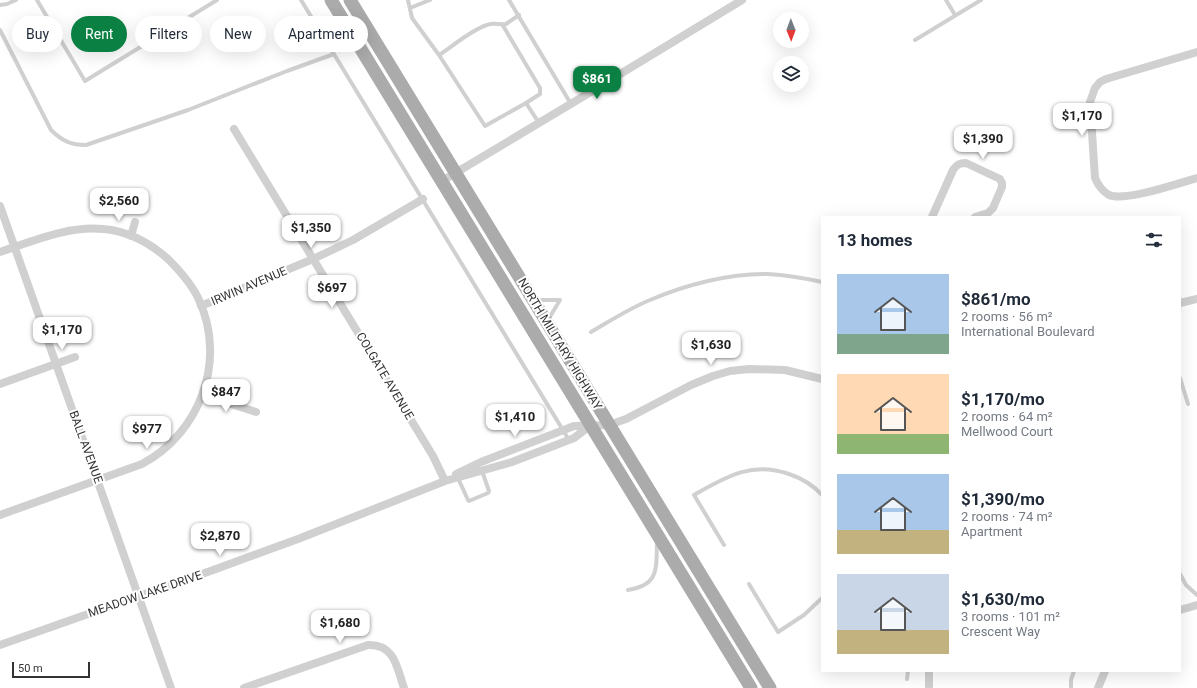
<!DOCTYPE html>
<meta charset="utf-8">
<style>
:root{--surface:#fff;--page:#f2f2f3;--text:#1f2937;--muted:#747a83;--accent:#0b8043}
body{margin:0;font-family:Roboto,sans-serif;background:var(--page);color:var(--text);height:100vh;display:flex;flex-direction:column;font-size:15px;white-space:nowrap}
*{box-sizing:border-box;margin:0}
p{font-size:13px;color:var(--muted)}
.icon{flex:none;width:22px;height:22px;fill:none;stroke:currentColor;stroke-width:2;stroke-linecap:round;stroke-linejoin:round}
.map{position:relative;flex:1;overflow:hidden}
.details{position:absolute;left:821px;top:216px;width:360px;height:456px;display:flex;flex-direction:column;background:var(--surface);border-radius:0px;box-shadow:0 4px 16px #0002}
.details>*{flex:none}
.guide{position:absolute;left:12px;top:16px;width:380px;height:36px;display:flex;gap:8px}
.needle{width:26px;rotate:179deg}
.tools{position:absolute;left:773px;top:12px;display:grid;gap:8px}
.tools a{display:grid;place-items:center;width:36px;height:36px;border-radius:50%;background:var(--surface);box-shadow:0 4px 16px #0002;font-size:20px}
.scale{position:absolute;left:12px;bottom:10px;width:78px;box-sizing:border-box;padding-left:4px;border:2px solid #333;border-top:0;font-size:11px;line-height:14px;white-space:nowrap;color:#333;-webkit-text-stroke:3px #fff;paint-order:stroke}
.price{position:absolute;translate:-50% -34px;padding:0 9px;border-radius:8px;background:#fff;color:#222;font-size:13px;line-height:26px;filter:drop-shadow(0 1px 2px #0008)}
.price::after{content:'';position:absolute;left:50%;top:24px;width:12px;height:9px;margin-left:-6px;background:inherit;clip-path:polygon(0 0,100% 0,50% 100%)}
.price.on{background:var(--accent);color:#fff}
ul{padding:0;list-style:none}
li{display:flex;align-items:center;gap:12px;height:100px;padding:0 16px}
li span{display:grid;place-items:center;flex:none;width:112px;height:80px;border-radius:0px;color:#555}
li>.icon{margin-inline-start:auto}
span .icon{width:48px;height:48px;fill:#fffc;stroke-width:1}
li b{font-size:17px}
h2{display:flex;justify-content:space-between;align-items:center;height:48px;padding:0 16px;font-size:17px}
.chip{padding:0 14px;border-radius:18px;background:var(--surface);box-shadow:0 4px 16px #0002;font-size:14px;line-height:36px}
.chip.on{background:var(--accent);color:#fff}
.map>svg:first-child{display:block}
</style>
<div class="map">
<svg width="1197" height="688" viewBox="0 0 1197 688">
<rect width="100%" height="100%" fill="#fff"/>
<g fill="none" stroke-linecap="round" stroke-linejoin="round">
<path stroke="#d0d0d0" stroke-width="4" d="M37,0L85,81L217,0
M301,0L569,440
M408,0L412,18L439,55
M509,0L571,104
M946,0L955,15
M0,5L7,4L16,0
M410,8L430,0
M519,15L506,24C499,25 494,22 487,25C471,30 453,46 439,55L485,126L526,103L539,123
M502,24L540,88V94L526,103
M0,30L51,130C62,141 71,145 86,145L188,110L287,71L334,54
M915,40L981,0
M536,300H560L548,320
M591,332C610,321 630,308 650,300C685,285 730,273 768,274C786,275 804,278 822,282
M1180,378L1188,404
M457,476L468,500L469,501L488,493L489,491L482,471
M724,545L694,495C726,477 751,461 789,474C801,478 813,485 822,495
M1180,574L1186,585L1197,595
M749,584L778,632L804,615L822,598
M628,590C660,585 656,568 657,541
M907,679L908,671
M1071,688V680L1074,671"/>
<path stroke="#d0d0d0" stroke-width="8" d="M1197,52L1106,79L1100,82L1095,88L1090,102L1095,178C1098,185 1102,191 1109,195C1125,202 1179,183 1197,178
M234,129L433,456L445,481
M442,181L584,96L742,0
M0,206L171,688
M932,217L953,170C957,164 960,163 966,163L1000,179L1002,183V187L993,208L988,213L975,217
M131,236L135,222
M0,252C33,241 67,226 103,229C128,231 150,243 168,259C180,271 192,284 199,300C227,361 200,433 142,464L0,515
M1180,303L1197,299
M201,306L313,259L353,240L423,199
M0,384L75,357
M203,395L256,412
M456,474L481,462L574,426L609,425L626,419L691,385L713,376L730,371L749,369L785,370L822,379
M1180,610L1197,605
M0,645L216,569L298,539L445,481L512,462L574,438L591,425
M244,688L368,645C395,644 397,668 404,688
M929,688V671
M1098,688L1105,671"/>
<path stroke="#ababab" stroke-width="13" d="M331,0L751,688
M350,0L770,688"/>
</g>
<g text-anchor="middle" stroke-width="4" stroke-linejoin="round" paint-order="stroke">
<g font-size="12" fill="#333" stroke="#fff">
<text transform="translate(249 286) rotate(-23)" y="4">IRWIN AVENUE</text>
<text transform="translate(560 344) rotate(59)" y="4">NORTH MILITARY HIGHWAY</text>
<text transform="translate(385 376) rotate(59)" y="4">COLGATE AVENUE</text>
<text transform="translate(86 447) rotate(70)" y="4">BALL AVENUE</text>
<text transform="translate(145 594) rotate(-19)" y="4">MEADOW LAKE DRIVE</text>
</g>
</g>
</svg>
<div class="tools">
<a><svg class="needle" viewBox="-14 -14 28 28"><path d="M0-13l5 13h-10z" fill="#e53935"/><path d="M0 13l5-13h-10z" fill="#747a83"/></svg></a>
<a><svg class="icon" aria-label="layers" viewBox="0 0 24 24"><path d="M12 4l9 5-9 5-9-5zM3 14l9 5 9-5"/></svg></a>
</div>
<div class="scale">50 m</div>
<b class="price on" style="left:597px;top:100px">$861</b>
<b class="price" style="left:1082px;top:137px">$1,170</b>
<b class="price" style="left:983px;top:160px">$1,390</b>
<b class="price" style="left:119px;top:222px">$2,560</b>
<b class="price" style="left:311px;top:249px">$1,350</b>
<b class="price" style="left:332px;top:309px">$697</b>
<b class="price" style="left:62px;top:351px">$1,170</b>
<b class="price" style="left:711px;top:366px">$1,630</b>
<b class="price" style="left:226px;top:413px">$847</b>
<b class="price" style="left:515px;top:438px">$1,410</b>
<b class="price" style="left:147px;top:450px">$977</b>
<b class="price" style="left:220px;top:557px">$2,870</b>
<b class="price" style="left:340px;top:644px">$1,680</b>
<div class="guide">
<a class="chip">Buy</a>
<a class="chip on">Rent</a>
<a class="chip">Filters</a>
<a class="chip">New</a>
<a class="chip">Apartment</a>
</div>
<section class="details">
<h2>13 homes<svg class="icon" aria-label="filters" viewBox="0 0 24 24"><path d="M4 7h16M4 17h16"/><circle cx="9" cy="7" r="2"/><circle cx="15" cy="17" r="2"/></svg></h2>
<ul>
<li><span style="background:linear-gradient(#a9c7e8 75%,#7fa58c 0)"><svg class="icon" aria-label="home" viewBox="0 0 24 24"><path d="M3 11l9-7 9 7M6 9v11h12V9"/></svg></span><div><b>$861/mo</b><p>2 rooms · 56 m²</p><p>International Boulevard</p></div></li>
<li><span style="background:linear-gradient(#ffd9b3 75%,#8fb573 0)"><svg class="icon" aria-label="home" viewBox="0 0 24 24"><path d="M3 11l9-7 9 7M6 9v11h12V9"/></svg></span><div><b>$1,170/mo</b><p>2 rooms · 64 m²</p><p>Mellwood Court</p></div></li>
<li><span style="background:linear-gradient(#a9c7e8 70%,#c2b280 0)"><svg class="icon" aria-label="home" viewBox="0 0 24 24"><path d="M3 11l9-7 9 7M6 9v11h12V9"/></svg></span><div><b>$1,390/mo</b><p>2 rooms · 74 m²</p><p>Apartment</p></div></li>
<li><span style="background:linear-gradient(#c9d6e8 70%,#c2b280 0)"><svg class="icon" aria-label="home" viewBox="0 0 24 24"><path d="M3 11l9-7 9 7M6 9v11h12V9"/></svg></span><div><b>$1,630/mo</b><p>3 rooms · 101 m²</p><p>Crescent Way</p></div></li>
</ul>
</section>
</div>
